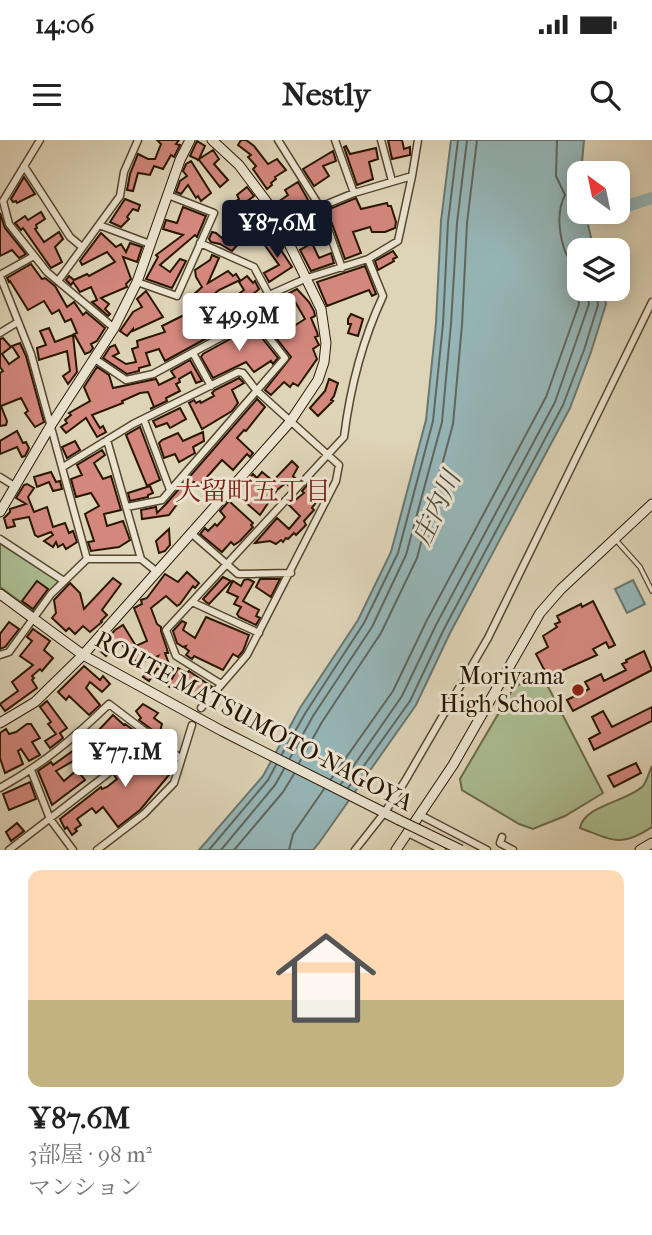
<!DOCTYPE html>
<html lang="ja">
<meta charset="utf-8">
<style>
:root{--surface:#fff;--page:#f2f2f2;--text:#222;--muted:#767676;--accent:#111827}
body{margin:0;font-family:"IM FELL French Canon","Noto Serif JP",serif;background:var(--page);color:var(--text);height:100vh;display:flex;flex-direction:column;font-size:26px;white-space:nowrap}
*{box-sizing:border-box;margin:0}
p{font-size:23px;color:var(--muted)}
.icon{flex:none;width:38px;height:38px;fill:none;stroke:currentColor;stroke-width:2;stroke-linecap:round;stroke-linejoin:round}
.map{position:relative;height:710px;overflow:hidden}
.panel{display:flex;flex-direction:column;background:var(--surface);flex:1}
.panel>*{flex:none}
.needle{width:46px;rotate:327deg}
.controls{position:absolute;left:567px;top:21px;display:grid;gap:14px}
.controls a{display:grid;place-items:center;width:63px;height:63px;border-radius:14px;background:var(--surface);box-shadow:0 4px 18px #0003;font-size:35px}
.price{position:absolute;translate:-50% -60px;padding:0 16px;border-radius:7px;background:#fff;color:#222;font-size:23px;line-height:46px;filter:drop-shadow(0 2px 4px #0008)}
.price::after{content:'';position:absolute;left:50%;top:42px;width:21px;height:16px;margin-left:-10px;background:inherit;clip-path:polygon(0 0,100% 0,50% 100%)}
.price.current{background:var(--accent);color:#fff}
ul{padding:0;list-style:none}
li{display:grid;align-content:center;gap:14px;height:371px;padding:0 28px}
li span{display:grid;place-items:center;height:217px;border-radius:14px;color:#555}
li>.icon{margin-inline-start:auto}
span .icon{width:126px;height:126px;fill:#fffc;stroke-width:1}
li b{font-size:30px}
.status{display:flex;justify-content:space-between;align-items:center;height:49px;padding:0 35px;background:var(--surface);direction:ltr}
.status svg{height:19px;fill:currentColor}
header{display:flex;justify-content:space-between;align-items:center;height:91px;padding:0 28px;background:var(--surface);font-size:32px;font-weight:700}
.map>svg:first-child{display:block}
</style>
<div class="status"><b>14:06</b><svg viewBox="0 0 49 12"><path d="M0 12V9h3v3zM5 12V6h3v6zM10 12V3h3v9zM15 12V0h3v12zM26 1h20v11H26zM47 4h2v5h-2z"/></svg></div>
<header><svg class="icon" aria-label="menu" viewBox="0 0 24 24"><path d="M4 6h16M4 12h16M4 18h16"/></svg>Nestly<svg class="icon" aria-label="search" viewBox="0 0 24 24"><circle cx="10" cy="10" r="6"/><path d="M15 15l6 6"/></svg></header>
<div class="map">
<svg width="652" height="710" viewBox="0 0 652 710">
<rect width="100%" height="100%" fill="#ded4b7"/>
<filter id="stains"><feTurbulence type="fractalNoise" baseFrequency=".00286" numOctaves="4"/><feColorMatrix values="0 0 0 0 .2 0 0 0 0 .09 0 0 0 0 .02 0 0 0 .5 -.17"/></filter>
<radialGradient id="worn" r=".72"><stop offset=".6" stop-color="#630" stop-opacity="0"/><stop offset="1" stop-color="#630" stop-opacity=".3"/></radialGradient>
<path fill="#acbe92" stroke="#6a6a49" stroke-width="2" d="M0,402L59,440V443L37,470L33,471L0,447Z
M541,533L603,653L565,676L533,689L519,684L462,650L460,639L514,547Z
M652,626V687C620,708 613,700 580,688C584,665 627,662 643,646C647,641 649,632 652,626Z"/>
<path fill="#96b6b8" stroke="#6a766e" stroke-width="2" d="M451,0H584L581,33H579V72H585L594,110H579V149H603L606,164L591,212L570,268L450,493L416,565L319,703L313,710H199L263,636L300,568L358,480L391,412L426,280L436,183L441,81Z
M633,440L645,464L627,473L615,449Z"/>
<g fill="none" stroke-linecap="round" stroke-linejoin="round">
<path stroke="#60665c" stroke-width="2" d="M557,0L556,36L565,55C554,76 560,115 579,132
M282,614L306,572L364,483L398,413L433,281L443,184L448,82L458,0
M290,618L313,576L372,487L406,415L442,282L451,184L457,83L467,0
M299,623L322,582L381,493L417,418L453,284L462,185L467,83L477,0
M331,639L393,551L427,480L546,257L579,164L577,149L579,139
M341,644L402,556L436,485L555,262L589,164L587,149
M348,648L410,561L444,489L563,265L584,210L598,165L596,149
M209,710L268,640L276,625
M221,710L275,645L284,629
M234,710L283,652L294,634
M289,710L293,694L324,649"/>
<path stroke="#96b6b8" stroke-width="12" d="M618,69L652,58
M572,83L613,72"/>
</g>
<path fill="#d3877d" stroke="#291600" stroke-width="2" fill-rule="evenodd" d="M157,0H179L176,4L180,5L174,17L171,15L163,29L154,26L150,35L138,33L133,51L127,50L130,34L138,14L148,19H155L161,4Z
M241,0H246L254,6L268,24L277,19L286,30L275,37L276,39L271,43L272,45L267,49L253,29L256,26L248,17L251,15L238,5Z
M388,0H402L404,9L410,7V15L392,19Z
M197,1L205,6L199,19L213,10L219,19L214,24L228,40L220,47L199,20L190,16Z
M346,6L350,14L376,8L378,19L369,22L373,39L357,45L344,7Z
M333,11L336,21L323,26L329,36L314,46L303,29Z
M191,21L211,53L201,61L198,56L196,58L188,45L181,54L176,52L180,41L187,36L183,31L186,24Z
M24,37L35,54L17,63L16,61L13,62L11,59Z
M298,42L312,67L286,79L278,62L288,55L285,50Z
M247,47L254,56L238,68L251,86L245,90L229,66L239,59L237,55Z
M356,58L361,69L387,63L388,66H391L396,82L395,88L385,92H372L370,87L353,92L361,113L345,119L327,70Z
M125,59L140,65L138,71L133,69L127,77L129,79L121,87L110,82Z
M183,67L206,76L197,97L195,95L160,125L170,132L180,119L186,121L172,148L146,139L158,117L156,115L183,95L163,89L166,80L177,83Z
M41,72L45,79L36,85L37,88L35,89L44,102L59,92L63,99L55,107L62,122L51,128L23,88L21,90L15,83L25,76L28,80Z
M0,73L5,88L26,114L19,118L12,110L0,116Z
M212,92L216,93L223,99L230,93L240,102L232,111L220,104L211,102L209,99Z
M101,93L116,107L121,104L126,112L130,103L142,107L137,122L123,117L131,139L126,144L127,147L101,158L109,164L105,169L110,174L108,176L92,162L97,160L91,147L80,152L73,142L71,145L66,140L69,136L74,140L87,134L89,136L115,122L107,112L82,125L80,121Z
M277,99L282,105L279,107L292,127L269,142L264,133L279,125L264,104Z
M312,103L319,118L331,113L334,123L311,131L300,110Z
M393,111L397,117L393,119L394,121L378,130L375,121Z
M212,115L219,118L208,143L228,131L233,136L236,134L240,140L219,150L198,167L192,156L202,147L196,137L195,130L210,120Z
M31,124L42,139L45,138L55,146L67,167L74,162L83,175L86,172L105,188L97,201L91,204L93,208L90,212L85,214L74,194L77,193L71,179L65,182L59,170L52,174L44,161L28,170L10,141L9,142L7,138Z
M365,126L376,154L372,156L369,150L327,166L317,142Z
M247,136L253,143L255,141L259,149L249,158L248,156L244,158L240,153L244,150L239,142Z
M297,149L309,162L314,171L315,176L311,178L317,192L318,196L315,197L319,205L313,209L317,219L298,246L293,243L290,247L284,242L271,255L265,250L291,217L255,171ZM294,160L305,179L291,188L288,187L280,169Z
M146,151L163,177L133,191V189L127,196L120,191L133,172L142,167L137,159Z
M202,166L207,173L214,169L223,187H227L165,221L159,209L146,213L150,225L139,228V231L127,234L103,218L110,207L115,205L119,213L113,216L126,224L136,222L132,209L138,207L137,201L165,192L162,186Z
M351,174L363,179L358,196L348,193L351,184H348V179Z
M250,183L278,218L273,224L271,221L254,232L246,222L213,238L201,217L203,214L230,199Z
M49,188L55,202L73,195L77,232L68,244L63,236L70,231L67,211L39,220L37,208L46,205L40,191Z
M3,198L11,207L2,214L9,224L19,217L12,206L20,203L26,216L44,282L35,287L25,273L28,271L21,258L1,266L7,281L6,285L0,286V233L3,231L0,227V199Z
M190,220L202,241L196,243L191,232L179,239L180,242L176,244L180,251L166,258L167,261L150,269L154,267L148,252L140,253L122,261L123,263L92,275L100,288L103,286L106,292L97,297L86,278L66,293L61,287L67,283L65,280L71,275L69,273L90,261L84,247L97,227L109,235L113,248L156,239L159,245L175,237L171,231Z
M239,238L244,243L232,250L238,263L232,271L202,289L189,263L194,260L196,263L200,261L201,263L214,256L212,253L215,250Z
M329,239L338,243L334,256L331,260L333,261L318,276L310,268L325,251Z
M257,259L265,267L246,291L244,290L237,298L253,313L250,317L247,314L233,330L222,320L199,346L194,342L169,375L142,379L141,370L156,367L157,373L166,364Z
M180,268L186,279L170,288L167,283L156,287L153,281Z
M140,287L160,340L147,346L126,295Z
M17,291L23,303L26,302L29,308L25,316L22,317L17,307L0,314V301Z
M203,292L204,301L193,307L195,313L179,322L175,314L164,318L159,303L162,300L178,293L183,301Z
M75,301L80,310L67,318L62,307Z
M102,310L105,315L94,323L103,339L111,336L121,370L104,374L107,386L123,381L130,400L119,407L91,411L88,402L94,401L85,374L99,366L91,353L76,357L71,339L82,335L77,325Z
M292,321L298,327L293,336L297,340L290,347L286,343L277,350L260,375L236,354L253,334L257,338L262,332L273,341Z
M51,332L56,342L60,341L62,349L53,351L49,342L37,347L34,337Z
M309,343L321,355L312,368L314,370L304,381L306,385L296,395L294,393L288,399L286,398L283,402L281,400L276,404L270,401L255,403L277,378L289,389L300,376L289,365L304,353L302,351Z
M27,344L34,348L28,357L34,372L47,367L53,387L65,383L69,393L73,391L77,402L66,409L63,404L58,407L56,402L53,407L44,401L53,395L51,392L38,397L35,395L29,377L13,380L15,386L7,388L4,378L10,372V369L26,364L16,358L24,345Z
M150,346L153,353L148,355V357L130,361L128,353Z
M229,361L253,383L251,385L253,387L240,401L234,405L231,402L222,412L200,394L205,388L208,391L215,384L217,386L225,377L220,371Z
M169,389L170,405L165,411L159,413L156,401Z
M187,432L199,443L195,448L193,446L180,464L177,466L166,456L151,468L157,484L161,487V491L167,509L168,513H165L169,524L157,529L149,541L143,537L158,516L137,524L128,508L125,509L120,501L106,516L98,509L115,490L123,485L136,506L147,501L134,468L142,464L141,460L147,458L165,434L178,442Z
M223,437L231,441L209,464L206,462L203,459Z
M113,438L121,444L102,470L107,475L101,481L102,482L90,492L83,486L75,494L69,488L66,491L52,478L56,473L54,460L70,443L80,453L84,469Z
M248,439L254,442L243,461L259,470L256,476L260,478L256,485L239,477L237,474L241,467L234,464L238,457L227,452L233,441L241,446L244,440Z
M260,439H280L271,457L256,447Z
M37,441L48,449L33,469L22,461Z
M593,461L615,505L609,508L606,502L593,509L597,515L548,537L536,514L548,507L543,496L557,487L555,484L560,482L557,476L581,464L582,467Z
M206,477L249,495L243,511L238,517L233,514L223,530L194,516L192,519L186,515L189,511L185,508L186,506L183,507L177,503L173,491L182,481L186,483L183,490L195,498Z
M9,482L19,489L5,507L0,509V494Z
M33,489L50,501L44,510L53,518L42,531L40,529L32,536L34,538L32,540L37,548L5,571L0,564L18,551L12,542L33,525L20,516L32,501L27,497Z
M644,511L652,530L573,571L567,560L589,549L585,542L601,534L604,541L626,530L622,524L627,522L626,520Z
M84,526L100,540L103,536L110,544L102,552L90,542L86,548L100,565L89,575L69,556L66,560L58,552Z
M178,528L187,533L189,531L212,547L200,560L187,556L168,546Z
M47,561L67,588L60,593L63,598L50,608L45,601L56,594L48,584L51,582L40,567Z
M143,564L158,573L154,578L162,584L159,595L139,580L141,578L136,571Z
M652,567V581L594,610L589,599L600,593L592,577L603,571L612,587Z
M113,575L124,585L125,584L136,592L134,594L136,595L116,617L113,614L104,622L107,626L101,632L90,621L102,612L100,610L105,605L95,594Z
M27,584H31L40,598L32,602L40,615L29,621L21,609L18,611L23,624L5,633L0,618V593L6,589L9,594L16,592Z
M84,603L92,610L56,631L64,641L77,630L85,640L52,665L38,631L51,622L53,625Z
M152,605L174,622L165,632L169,635L140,670L118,687L103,667L96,673L92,668L77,679L81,685L75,689L77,691L72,695L67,687L65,689L60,679L101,647L102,649L107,647L117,639L114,635L140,609L142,611Z
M636,623L641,633L614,647L608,636Z
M30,642L36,659L9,670L3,654Z
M17,683L24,691L11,701L6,692Z"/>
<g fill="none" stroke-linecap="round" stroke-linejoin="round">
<defs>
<path id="lane" d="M615,399L640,427L652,451"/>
<path id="street" d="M40,0L3,61L9,84L47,132L114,188
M278,0L320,67L342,128
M335,0L354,53
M381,0L392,41
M24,26L70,97L82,107
M320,67L354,53L412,36L418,0
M99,85L150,104
M200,103L254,127L269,155
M0,135L34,116
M0,136L31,214L87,419H141L156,431
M58,141L120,56L124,32L138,0
M137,142L177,156L214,73L168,55
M0,193L18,182
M193,213L211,246
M95,219L126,240L153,234L227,194L242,182L251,167L269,155L307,138L368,119L398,101L412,36
M144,280L170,350
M107,300L141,419
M63,327L133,284L238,232L243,233L256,250L339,325L336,341L247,515L201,568
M0,337L16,347
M127,367L162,360L285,218L249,172
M191,393L238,434L291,433
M0,399L64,441
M192,462L259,493
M0,515L9,512L51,454L87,419
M221,544L176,516L166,490L344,297C350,249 363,199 383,156L368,119
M31,630L50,679L73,710
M0,648C43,624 74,598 109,564L180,618
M420,675L487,710
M408,693L442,710
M502,697L500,703L513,710
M9,710L106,635L148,592
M97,710L144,674L174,643L192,585
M355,710L385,672L405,641L488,498L652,162"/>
<path id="secondary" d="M0,372L51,285L114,188L137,142L180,20L190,0
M0,454L83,515L222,591L399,680
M0,583L35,562L83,515L290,282L318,240L324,222L326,203L321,169L272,69L239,25L212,0
M396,710L453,625L540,473L561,449L652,364
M640,710L652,703"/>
</defs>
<use href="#lane" stroke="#56462e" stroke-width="6"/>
<use href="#street" stroke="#56462e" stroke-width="9"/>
<use href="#secondary" stroke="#291600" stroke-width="11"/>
<use href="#lane" stroke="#eae3d0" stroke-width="3.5"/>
<use href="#street" stroke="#eae3d0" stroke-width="6"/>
<use href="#secondary" stroke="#eae3d0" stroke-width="9"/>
<defs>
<path id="secondary-bridge" d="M399,680L461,710"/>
</defs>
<use href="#secondary-bridge" stroke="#291600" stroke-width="11" stroke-linecap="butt"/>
<use href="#secondary-bridge" stroke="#eae3d0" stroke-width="9"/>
</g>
<circle fill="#8f2418" stroke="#eae3d0" stroke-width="2.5" cx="578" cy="550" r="7"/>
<g text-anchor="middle" stroke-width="6" stroke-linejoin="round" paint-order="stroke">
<g font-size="24" fill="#291600" stroke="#eae3d0" text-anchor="end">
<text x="564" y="544">Moriyama<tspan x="564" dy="28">High School</tspan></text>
</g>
<g font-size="24" fill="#291600" stroke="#eae3d0">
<text transform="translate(254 581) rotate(28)" y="8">ROUTE MATSUMOTO-NAGOYA</text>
</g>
<g font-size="26" fill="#7a1f14" stroke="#eae3d0">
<text x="253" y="360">大留町五丁目</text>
</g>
<g font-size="26" font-style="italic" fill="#4f4e40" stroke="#eae3d0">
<text transform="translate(436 368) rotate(-65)" y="9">庄内川</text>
</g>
</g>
<rect width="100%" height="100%" filter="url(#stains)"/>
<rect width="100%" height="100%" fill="url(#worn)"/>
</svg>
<div class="controls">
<a><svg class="needle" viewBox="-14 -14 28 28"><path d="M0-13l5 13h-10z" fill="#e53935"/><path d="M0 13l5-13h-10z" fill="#767676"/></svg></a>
<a><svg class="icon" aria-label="layers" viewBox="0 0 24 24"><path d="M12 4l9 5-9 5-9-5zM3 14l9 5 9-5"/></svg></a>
</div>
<b class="price current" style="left:277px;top:120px">¥87.6M</b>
<b class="price" style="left:239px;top:213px">¥49.9M</b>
<b class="price" style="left:125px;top:649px">¥77.1M</b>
</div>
<section class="panel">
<ul>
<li><span style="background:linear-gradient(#ffd9b3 60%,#c2b280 0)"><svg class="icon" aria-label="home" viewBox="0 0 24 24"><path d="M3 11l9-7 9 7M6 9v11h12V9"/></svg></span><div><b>¥87.6M</b><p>3部屋 · 98 m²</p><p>マンション</p></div></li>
</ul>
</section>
